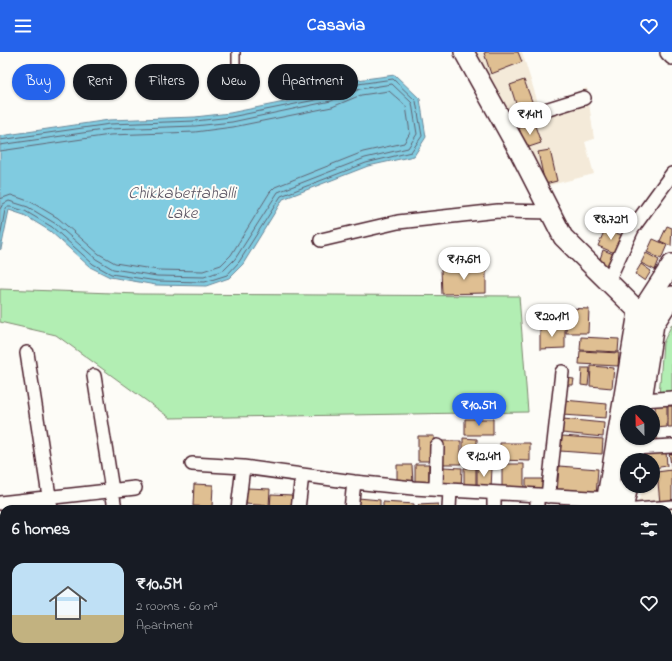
<!DOCTYPE html>
<meta charset="utf-8">
<style>
:root{--surface:#171b24;--page:#242831;--text:#f1f3f6;--muted:#9ea1a6;--accent:#2563eb}
body{margin:0;font-family:"Indie Flower",sans-serif;background:var(--page);color:var(--text);height:100vh;display:flex;flex-direction:column;font-size:15px;white-space:nowrap}
*{box-sizing:border-box;margin:0}
p{font-size:13px;color:var(--muted)}
.icon{flex:none;width:22px;height:22px;fill:none;stroke:currentColor;stroke-width:2;stroke-linecap:round;stroke-linejoin:round}
.map{position:relative;flex:1;overflow:hidden}
.side{position:absolute;left:0px;top:453px;width:672px;height:156px;display:flex;flex-direction:column;background:var(--surface);border-radius:12px 12px 0 0;box-shadow:0 1px 3px #0004}
.side>*{flex:none}
.top-card{position:absolute;left:12px;top:12px;width:400px;height:36px;display:flex;gap:8px}
.needle{width:26px;rotate:338deg}
.tools{position:absolute;left:620px;top:353px;display:grid;gap:8px}
.tools a{display:grid;place-items:center;width:40px;height:40px;border-radius:50%;background:var(--surface);box-shadow:0 1px 3px #0004;font-size:20px}
.price{position:absolute;translate:-50% -34px;padding:0 9px;border-radius:14px;background:#fff;color:#222;font-size:13px;line-height:26px;filter:drop-shadow(0 1px 2px #0008)}
.price::after{content:'';position:absolute;left:50%;top:24px;width:12px;height:9px;margin-left:-6px;background:inherit;clip-path:polygon(0 0,100% 0,50% 100%)}
.price.on{background:var(--accent);color:#fff}
ul{padding:0;list-style:none}
li{display:flex;align-items:center;gap:12px;height:100px;padding:0 12px}
li span{display:grid;place-items:center;flex:none;width:112px;height:80px;border-radius:12px;color:#555}
li>.icon{margin-inline-start:auto}
span .icon{width:48px;height:48px;fill:#fffc;stroke-width:1}
li b{font-size:17px}
h2{display:flex;justify-content:space-between;align-items:center;height:48px;padding:0 12px;font-size:17px}
.chip{padding:0 14px;border-radius:18px;background:var(--surface);box-shadow:0 1px 3px #0004;font-size:14px;line-height:36px}
.chip.on{background:var(--accent);color:#fff}
header{display:flex;justify-content:space-between;align-items:center;height:52px;padding:0 12px;background:var(--accent);color:#fff;font-size:18px;font-weight:800}
.map>svg:first-child{display:block}
</style>
<header><svg class="icon" aria-label="menu" viewBox="0 0 24 24"><path d="M4 6h16M4 12h16M4 18h16"/></svg>Casavia<svg class="icon" aria-label="heart" viewBox="0 0 24 24"><path d="M12 20l-8-8c-3-5 5-10 8-4 3-6 11-1 8 4z"/></svg></header>
<div class="map">
<svg width="672" height="609" viewBox="0 0 672 609">
<rect width="100%" height="100%" fill="#fdfcf7"/>
<filter id="ink" filterUnits="userSpaceOnUse"><feTurbulence type="fractalNoise" baseFrequency=".025" numOctaves="2"/><feDisplacementMap in="SourceGraphic" scale="8" xChannelSelector="R" yChannelSelector="G"/><feConvolveMatrix kernelMatrix="1 2 1 2 8 2 1 2 1" color-interpolation-filters="sRGB"/></filter>
<g filter="url(#ink)">
<path fill="#f4ead9" d="M470,0H522L539,54L587,36L594,87L585,90L594,122L543,135Z
M672,415V460L668,461V457H637L642,434H653V418Z"/>
<path fill="#b2eeb3" stroke="#7e866f" d="M0,237L140,242L519,244L528,360L170,366L56,283L0,270Z
M672,272V343L659,344L663,291Z"/>
<path fill="#80cbe0" stroke="#6a8698" d="M395,23L420,47L426,85L414,104L368,114L283,147L243,212L229,226L206,234L156,233L110,225L90,215L50,179L24,163L9,158L1,197L0,198V84L109,68L195,65L230,61L329,41L357,28Z"/>
<g fill="none" stroke-linecap="round" stroke-linejoin="round">
<path stroke="#606473" stroke-width="1" d="M0,88L110,72L195,69L231,65L330,45L358,32L393,27L416,49L422,84L411,100L366,111L281,144L239,210L227,223L205,230L157,229L111,222L93,212L52,175L25,159L11,155H7L5,158L0,186
M0,93L110,77L195,74L232,70L331,49L360,37L392,32L412,51L417,82L408,96L365,106L278,140L235,207L224,218L204,225L157,224L113,217L96,207L56,172L28,155L9,149L3,152L0,157
M0,99L110,83L195,80L233,75L332,55L361,43L389,39L406,54L410,81L404,91L363,100L275,135L270,140L231,203L221,213L203,219L158,218L115,211L99,202L58,166L31,150L11,143L0,147"/>
</g>
<path fill="#dfbf92" stroke="#4a1f2b" d="M487,0H518L522,10L491,22L484,1Z
M524,28L533,52L518,58L510,33Z
M534,71L541,91L526,96L519,76Z
M550,98L557,129L545,132L538,100Z
M667,174L672,176L671,194L660,189Z
M605,177L624,184L617,202L598,194Z
M653,187L667,193L661,207L647,200Z
M603,198L616,203L611,215L599,210Z
M646,201L659,208L655,218L641,211Z
M641,212L651,219L645,229L635,222Z
M486,215V241L442,242L441,217Z
M567,256L589,257L588,281H566Z
M565,275V296L540,297V276Z
M581,285L619,287L618,300L580,298Z
M580,299L619,301L618,314L579,312Z
M591,314L614,316L612,336L590,334Z
M582,316H590L588,334L581,333Z
M565,326L574,327L573,333H564Z
M564,348L607,352L606,366L562,363Z
M655,353H667V375L656,376Z
M668,354H672V375H668Z
M465,367H493V383H465Z
M563,367L604,371L603,385L562,381Z
M653,377H657V391H650V386H653Z
M418,384H434V409H418Z
M562,384L603,387L602,402L560,399Z
M463,386L477,387V399H463Z
M441,389H461V412H440Z
M500,391H530V409L499,408Z
M478,399H493L492,413L478,412Z
M666,399L667,414L653,416V408H645V402Z
M669,400H672V414H671Z
M415,412H429V432H415Z
M502,412H524V439L502,438Z
M397,413H412L413,431H397Z
M559,414L598,417L596,445L557,442Z
M443,415L462,416L461,437L443,436Z
M477,415L492,416L491,437H477Z
M464,416H476V437L464,436Z
M672,418V450L660,451L657,420Z
M526,427H545V441L526,440Z
M194,432L213,433L212,455L193,454Z
M247,436L270,437L269,454L246,452Z
M271,442L292,443L291,457L270,456Z
M358,446L380,448V457H357Z
M383,450L414,452V457H383Z
M438,452V457H418V453Z
M245,455L266,457H245Z
M473,455L489,456V457H472Z
M672,500V522H671L668,501Z
M672,525V543H671L669,526Z
M672,582V609H669L668,583Z
M565,605V609H542V606Z
M624,605H654V609H625Z
M654,605H668L669,609H654Z"/>
<g fill="none" stroke-linecap="round" stroke-linejoin="round">
<defs>
<path id="lane" d="M236,12V0
M624,456L672,452"/>
<path id="street" d="M668,0L667,1L672,6
M503,71L584,46
M321,188L398,170L498,159L551,160
M608,229L632,177L672,122
M27,301L51,457
M94,324L115,457
M642,348L672,346
M634,396L672,394
M192,412L243,415L354,430L413,436L608,447
M436,437L437,394
M548,444L562,320
M0,451L135,436
M238,457L243,415
M298,457L302,423
M351,457L354,430
M449,457L450,438
M494,457V441
M537,457V443
M0,532L4,557
M12,605V609
M285,605L324,609
M192,609L210,605
M342,609V605"/>
<path id="secondary" d="M464,0L519,99L563,185L640,261L654,272
M640,360L654,272L672,244
M632,408L636,386
M605,457L637,266L672,212
M623,457L628,434
M577,609L578,605
M595,609V605"/>
</defs>
<use href="#lane" stroke="#4a1f2b" stroke-width="10"/>
<use href="#street" stroke="#4a1f2b" stroke-width="16"/>
<use href="#secondary" stroke="#4a1f2b" stroke-width="22"/>
<use href="#lane" stroke="#fdfcf7" stroke-width="7"/>
<use href="#street" stroke="#fdfcf7" stroke-width="13"/>
<use href="#secondary" stroke="#fdfcf7" stroke-width="19"/>
</g>
</g>
<g text-anchor="middle" stroke-width="4" stroke-linejoin="round" paint-order="stroke">
<g font-size="17" font-style="italic" fill="#5a5361" stroke="#fdfcf7">
<text x="182" y="146">Chikkabettahalli<tspan x="182" dy="20">Lake</tspan></text>
</g>
</g>
</svg>
<div class="tools">
<a><svg class="needle" viewBox="-14 -14 28 28"><path d="M0-13l5 13h-10z" fill="#e53935"/><path d="M0 13l5-13h-10z" fill="#9ea1a6"/></svg></a>
<a><svg class="icon" aria-label="locate" viewBox="0 0 24 24"><circle cx="12" cy="12" r="6"/><path d="M12 2v4M12 18v4M2 12h4M18 12h4"/></svg></a>
</div>
<b class="price" style="left:530px;top:84px">₹14M</b>
<b class="price" style="left:611px;top:189px">₹8.72M</b>
<b class="price" style="left:464px;top:229px">₹17.6M</b>
<b class="price" style="left:552px;top:286px">₹20.1M</b>
<b class="price on" style="left:479px;top:375px">₹10.5M</b>
<b class="price" style="left:484px;top:426px">₹12.4M</b>
<div class="top-card">
<a class="chip on">Buy</a>
<a class="chip">Rent</a>
<a class="chip">Filters</a>
<a class="chip">New</a>
<a class="chip">Apartment</a>
</div>
<section class="side">
<h2>6 homes<svg class="icon" aria-label="filters" viewBox="0 0 24 24"><path d="M4 7h16M4 17h16"/><circle cx="9" cy="7" r="2"/><circle cx="15" cy="17" r="2"/></svg></h2>
<ul>
<li><span style="background:linear-gradient(#bfe0f5 65%,#c2b280 0)"><svg class="icon" aria-label="home" viewBox="0 0 24 24"><path d="M3 11l9-7 9 7M6 9v11h12V9"/></svg></span><div><b>₹10.5M</b><p>2 rooms · 60 m²</p><p>Apartment</p></div><svg class="icon" aria-label="heart" viewBox="0 0 24 24"><path d="M12 20l-8-8c-3-5 5-10 8-4 3-6 11-1 8 4z"/></svg></li>
</ul>
</section>
</div>
